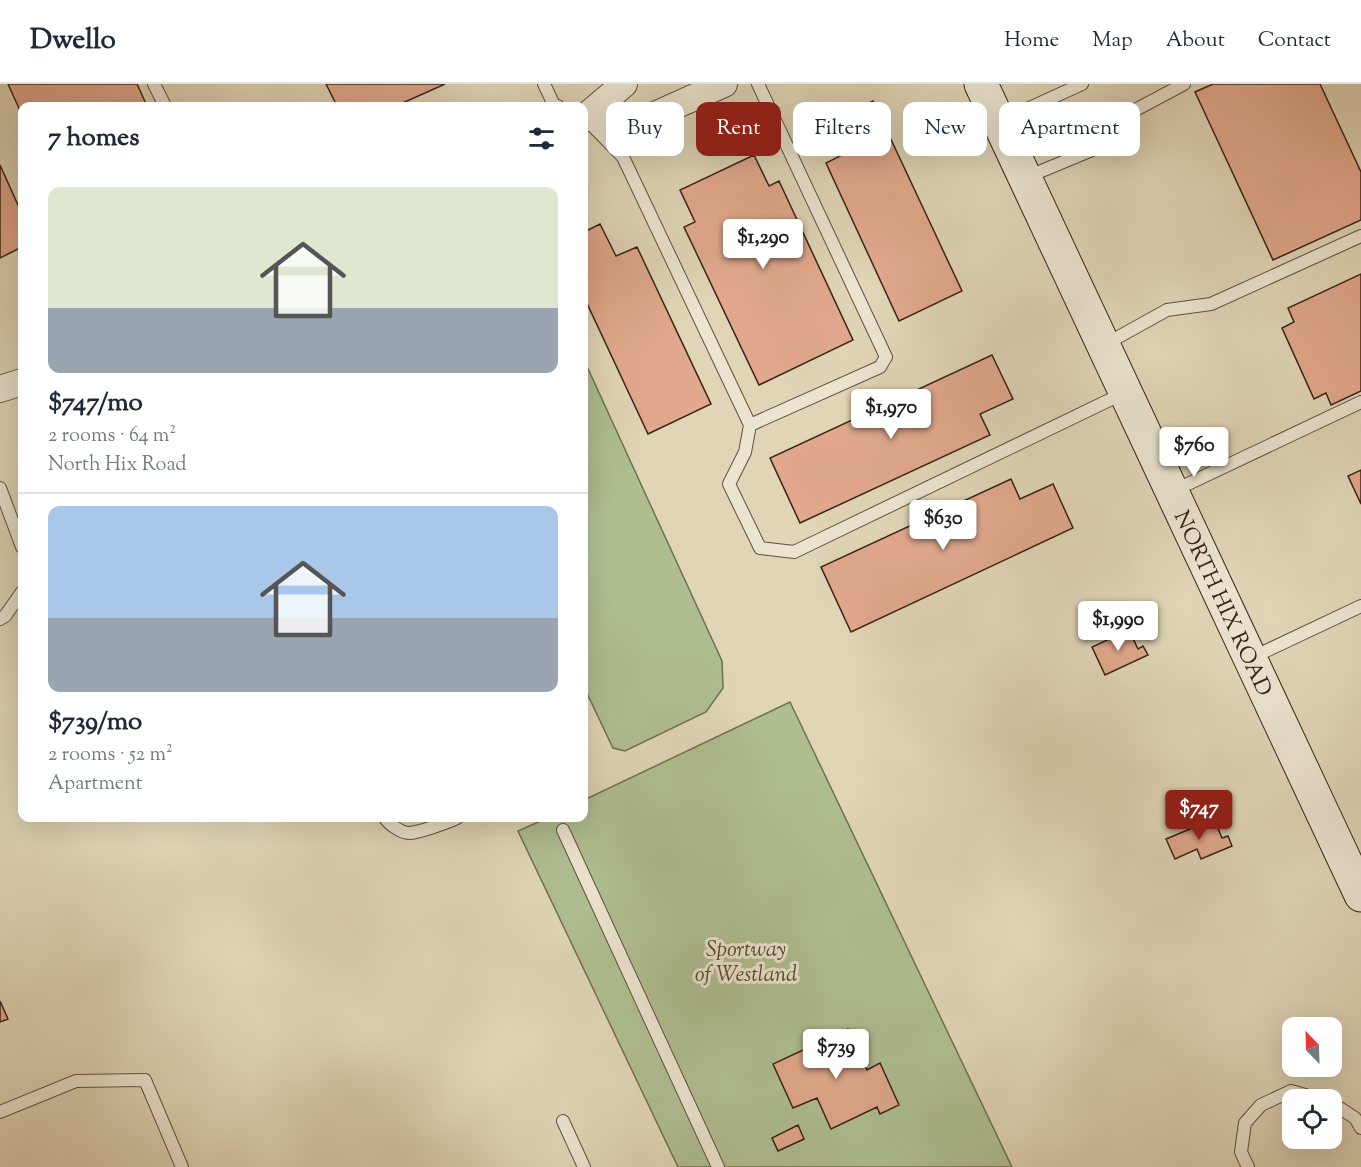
<!DOCTYPE html>
<meta charset="utf-8">
<style>
:root{--surface:#fff;--page:#f6f6f7;--text:#1f2937;--muted:#747a83;--line:#e0e1e3;--accent:#8f2418}
body{margin:0;font-family:"Sorts Mill Goudy",serif;background:var(--page);color:var(--text);height:100vh;display:flex;flex-direction:column;font-size:22px;white-space:nowrap}
*{box-sizing:border-box;margin:0}
p{font-size:20px;color:var(--muted)}
.icon{flex:none;width:33px;height:33px;fill:none;stroke:currentColor;stroke-width:2;stroke-linecap:round;stroke-linejoin:round}
.map{position:relative;flex:1;overflow:hidden}
.panel{position:absolute;left:18px;top:18px;width:570px;height:720px;display:flex;flex-direction:column;background:var(--surface);border-radius:12px;box-shadow:0 6px 24px #0002}
.panel>*{flex:none}
.top-card{position:absolute;left:606px;top:18px;width:570px;height:54px;display:flex;gap:12px}
.needle{width:39px;rotate:337deg}
.buttons{position:absolute;left:1282px;top:933px;display:grid;gap:12px}
.buttons a{display:grid;place-items:center;width:60px;height:60px;border-radius:12px;background:var(--surface);box-shadow:0 6px 24px #0002;font-size:30px}
.price{position:absolute;translate:-50% -51px;padding:0 14px;border-radius:6px;background:#fff;color:#222;font-size:20px;line-height:39px;filter:drop-shadow(0 2px 3px #0008)}
.price::after{content:'';position:absolute;left:50%;top:36px;width:18px;height:14px;margin-left:-9px;background:inherit;clip-path:polygon(0 0,100% 0,50% 100%)}
.price.active{background:var(--accent);color:#fff}
ul{padding:0;list-style:none}
li{display:grid;align-content:center;gap:12px;height:318px;padding:0 30px}
li+li{border-top:2px solid var(--line)}
li span{display:grid;place-items:center;height:186px;border-radius:12px;color:#555}
li>.icon{margin-inline-start:auto}
span .icon{width:108px;height:108px;fill:#fffc;stroke-width:1}
li b{font-size:26px}
h2{display:flex;justify-content:space-between;align-items:center;height:72px;padding:0 30px;font-size:26px}
.pill{padding:0 21px;border-radius:12px;background:var(--surface);box-shadow:0 6px 24px #0002;font-size:21px;line-height:54px}
.pill.active{background:var(--accent);color:#fff}
header{display:flex;align-items:center;gap:36px;box-sizing:border-box;height:84px;padding:0 30px;background:var(--surface);border-bottom:2px solid var(--line)}
header strong{font-size:28px}
nav{display:flex;gap:33px;margin-inline-start:auto;font-size:21px}
.map>svg:first-child{display:block}
</style>
<header>
<strong>Dwello</strong>
<nav><a>Home</a><a>Map</a><a>About</a><a>Contact</a></nav>
</header>
<div class="map">
<svg width="1361" height="1083" viewBox="0 0 1361 1083">
<rect width="100%" height="100%" fill="#e0d5b7"/>
<filter id="stains"><feTurbulence type="fractalNoise" baseFrequency=".00333" numOctaves="4"/><feColorMatrix values="0 0 0 0 .2 0 0 0 0 .09 0 0 0 0 .02 0 0 0 .5 -.17"/></filter>
<radialGradient id="worn" r=".72"><stop offset=".6" stop-color="#630" stop-opacity="0"/><stop offset="1" stop-color="#630" stop-opacity=".3"/></radialGradient>
<path fill="#aebe91" stroke="#727053" stroke-width="1.5" d="M584,276L722,577L723,604L706,628L625,667L613,664L584,603Z
M790,618L1012,1083H678L518,747L547,734H584V716Z"/>
<path fill="#e1a88d" stroke="#372315" stroke-width="1.5" d="M8,0H137L147,22H22V31Z
M326,0H445L396,22H337Z
M1213,0H1320L1361,88V136L1273,176L1195,8Z
M873,17L962,207L899,237L826,79L846,69L831,37Z
M754,71L769,102L779,97L853,256L759,301L684,143L695,138L680,106Z
M0,81L22,130V163L0,174Z
M600,140L616,172L637,163L711,320L648,350L584,213V148Z
M1361,190V307L1331,321L1326,309L1314,315L1282,244L1294,238L1288,224Z
M992,271L1013,315L980,330L990,351L800,439L770,374Z
M1361,386V420L1348,392Z
M1011,395L1020,415L1053,400L1073,444L851,548L821,483Z
M1129,546L1138,565L1143,562L1148,571L1105,591L1092,563Z
M1214,735L1222,754L1228,752L1232,762L1201,775L1197,765L1175,775L1166,755Z
M0,917L8,935L0,938Z
M848,945L867,986L880,979L899,1021L880,1030L877,1023L831,1045L817,1014L793,1024L773,980Z
M798,1041L804,1055L778,1067L772,1054Z"/>
<g fill="none" stroke-linecap="round" stroke-linejoin="round">
<defs>
<path id="lane" d="M154,0L165,22
M544,0L554,21L558,22
M588,37L623,73L750,341L745,368L729,400L760,464L794,468L1124,309
M999,38L1082,0
M1027,93L1092,66L1124,32L1184,0
M1104,261L1167,226L1211,220L1361,152
M750,341L880,283L886,273L758,0
M0,404L22,463
M1173,407L1361,318
M0,535L5,532L22,508
M1251,574L1361,522
M385,734C389,740 401,749 409,749C418,749 449,738 457,734
M563,746L718,1083
M1332,1019L1355,1034L1361,1044
M0,1028L76,997L145,996L182,1083
M563,1037L584,1083
M1248,1083L1241,1068L1245,1039L1261,1021L1291,1007L1323,1016"/>
<path id="street" d="M584,34L624,0
M585,34H648L724,0
M0,305L22,298"/>
<g id="secondary">
<path id="s1" d="M981,0L1361,811"/>
</g>
</defs>
<use href="#lane" stroke="#61503e" stroke-width="14"/>
<use href="#street" stroke="#61503e" stroke-width="28"/>
<use href="#secondary" stroke="#372315" stroke-width="35"/>
<use href="#lane" stroke="#ebe4d0" stroke-width="12"/>
<use href="#street" stroke="#ebe4d0" stroke-width="26"/>
<use href="#secondary" stroke="#ebe4d0" stroke-width="33"/>
</g>
<g text-anchor="middle" stroke-width="6" stroke-linejoin="round" paint-order="stroke">
<g font-size="22" fill="#372315" stroke="#ebe4d0">
<text dy="8" stroke="none"><textPath href="#s1" startOffset="573">NORTH HIX ROAD</textPath></text>
</g>
<g font-size="22" font-style="italic" fill="#554a34" stroke="#ebe4d0">
<text x="746" y="872">Sportway<tspan x="746" dy="25">of Westland</tspan></text>
</g>
</g>
<rect width="100%" height="100%" filter="url(#stains)"/>
<rect width="100%" height="100%" fill="url(#worn)"/>
</svg>
<div class="buttons">
<a><svg class="needle" viewBox="-14 -14 28 28"><path d="M0-13l5 13h-10z" fill="#e53935"/><path d="M0 13l5-13h-10z" fill="#747a83"/></svg></a>
<a><svg class="icon" aria-label="locate" viewBox="0 0 24 24"><circle cx="12" cy="12" r="6"/><path d="M12 2v4M12 18v4M2 12h4M18 12h4"/></svg></a>
</div>
<b class="price" style="left:763px;top:186px">$1,290</b>
<b class="price" style="left:891px;top:356px">$1,970</b>
<b class="price" style="left:1194px;top:394px">$760</b>
<b class="price" style="left:943px;top:467px">$630</b>
<b class="price" style="left:1118px;top:568px">$1,990</b>
<b class="price active" style="left:1199px;top:757px">$747</b>
<b class="price" style="left:836px;top:996px">$739</b>
<div class="top-card">
<a class="pill">Buy</a>
<a class="pill active">Rent</a>
<a class="pill">Filters</a>
<a class="pill">New</a>
<a class="pill">Apartment</a>
</div>
<section class="panel">
<h2>7 homes<svg class="icon" aria-label="filters" viewBox="0 0 24 24"><path d="M4 7h16M4 17h16"/><circle cx="9" cy="7" r="2"/><circle cx="15" cy="17" r="2"/></svg></h2>
<ul>
<li><span style="background:linear-gradient(#dfe7d0 65%,#9aa5b1 0)"><svg class="icon" aria-label="home" viewBox="0 0 24 24"><path d="M3 11l9-7 9 7M6 9v11h12V9"/></svg></span><div><b>$747/mo</b><p>2 rooms · 64 m²</p><p>North Hix Road</p></div></li>
<li><span style="background:linear-gradient(#a9c7e8 60%,#9aa5b1 0)"><svg class="icon" aria-label="home" viewBox="0 0 24 24"><path d="M3 11l9-7 9 7M6 9v11h12V9"/></svg></span><div><b>$739/mo</b><p>2 rooms · 52 m²</p><p>Apartment</p></div></li>
</ul>
</section>
</div>
